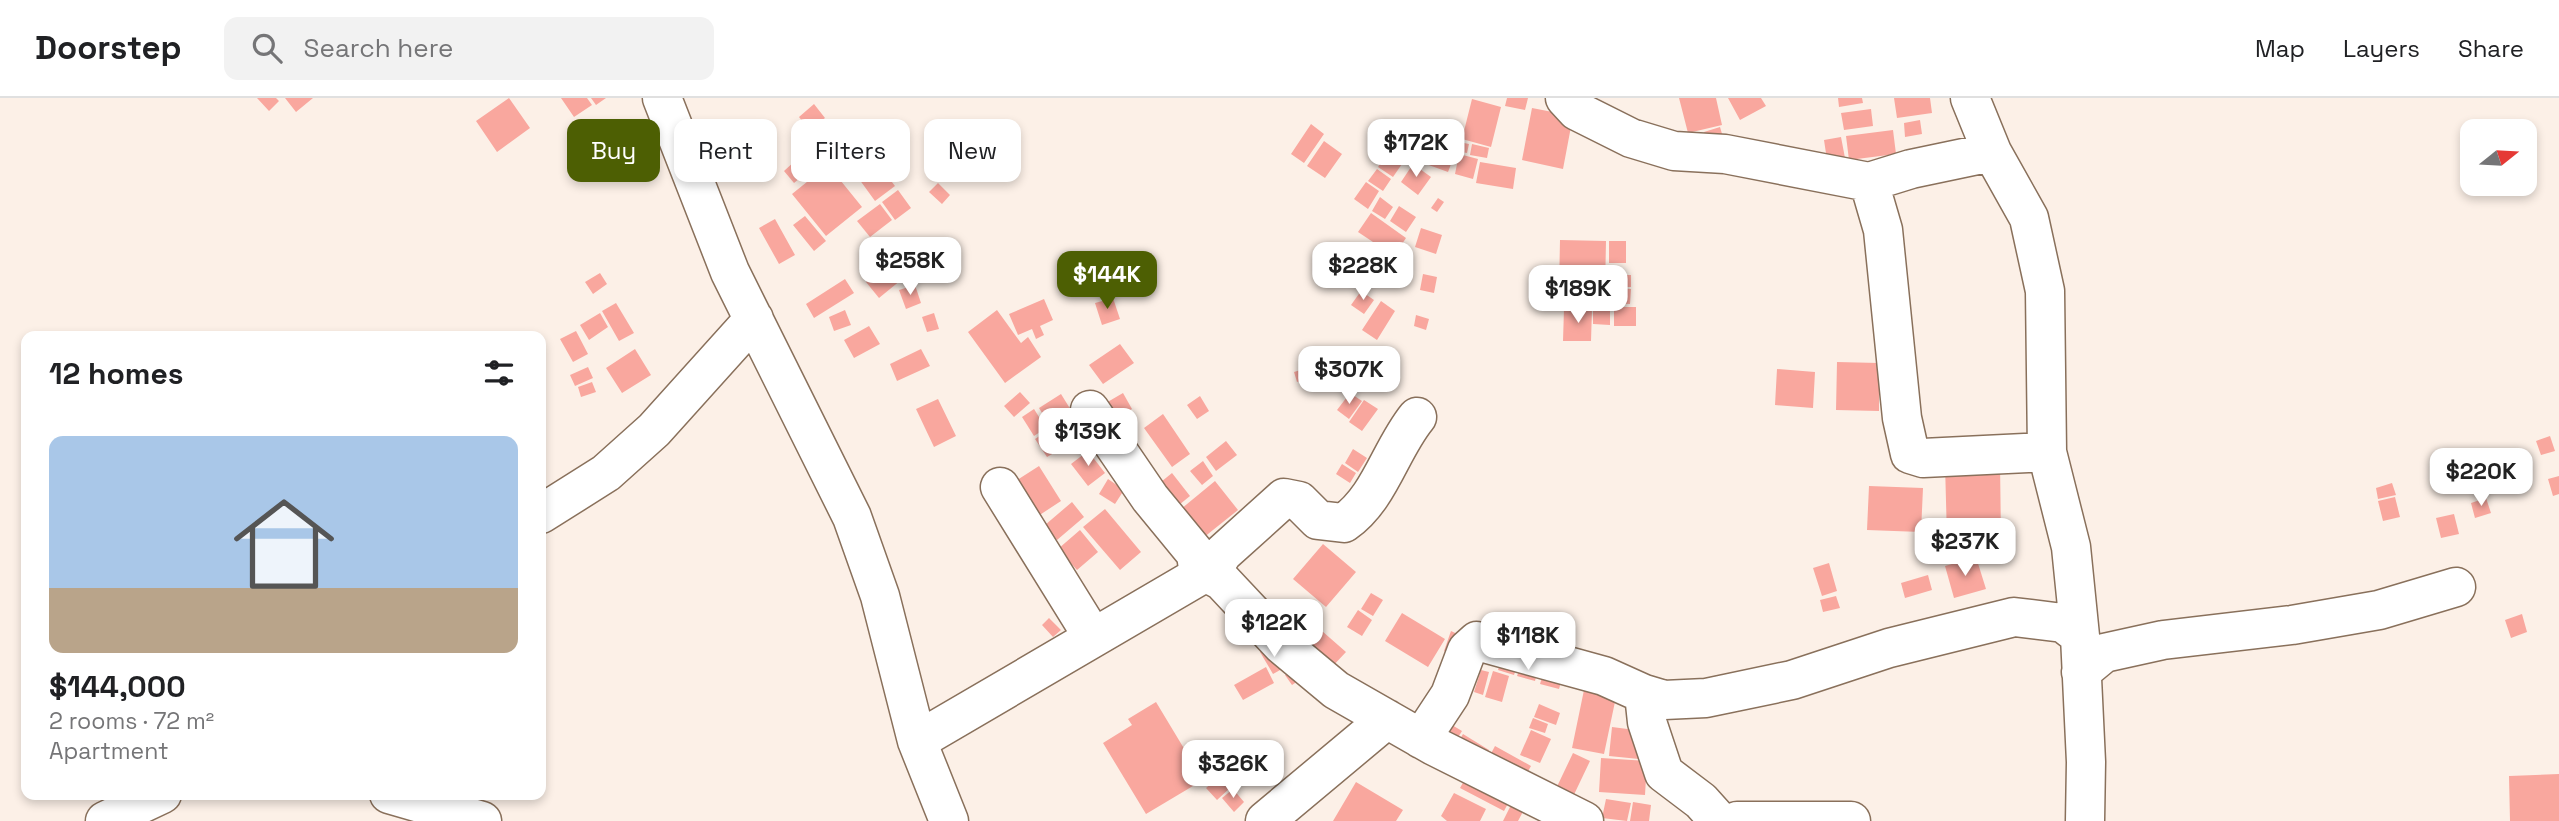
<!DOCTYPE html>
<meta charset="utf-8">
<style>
:root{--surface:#fff;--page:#f2f2f2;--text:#202124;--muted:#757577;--line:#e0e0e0;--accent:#4d5f03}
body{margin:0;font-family:"Space Grotesk",sans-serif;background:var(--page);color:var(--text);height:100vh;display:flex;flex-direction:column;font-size:26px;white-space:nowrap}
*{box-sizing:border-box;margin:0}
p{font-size:23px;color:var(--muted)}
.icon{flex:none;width:38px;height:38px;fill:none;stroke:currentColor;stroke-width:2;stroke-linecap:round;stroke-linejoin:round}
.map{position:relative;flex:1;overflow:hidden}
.side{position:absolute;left:21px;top:233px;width:525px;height:469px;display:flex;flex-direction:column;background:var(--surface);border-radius:14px;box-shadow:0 4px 10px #0003}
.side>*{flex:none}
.hud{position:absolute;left:567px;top:21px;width:665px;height:63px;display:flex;gap:14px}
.needle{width:46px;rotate:72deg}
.buttons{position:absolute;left:2460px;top:21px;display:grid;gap:14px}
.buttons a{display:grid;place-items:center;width:77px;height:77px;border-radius:14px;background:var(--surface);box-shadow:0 4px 10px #0003;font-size:35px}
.price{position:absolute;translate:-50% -60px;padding:0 16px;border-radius:14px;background:#fff;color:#222;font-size:23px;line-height:46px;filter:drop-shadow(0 2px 4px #0008)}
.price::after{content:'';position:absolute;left:50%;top:42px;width:21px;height:16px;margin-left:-10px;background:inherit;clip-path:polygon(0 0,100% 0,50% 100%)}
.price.current{background:var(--accent);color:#fff}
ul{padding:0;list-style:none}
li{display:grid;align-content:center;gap:14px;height:371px;padding:0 28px}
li+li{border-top:2px solid var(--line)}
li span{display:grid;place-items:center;height:217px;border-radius:14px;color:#555}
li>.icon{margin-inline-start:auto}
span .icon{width:126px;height:126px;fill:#fffc;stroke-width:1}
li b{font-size:30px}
h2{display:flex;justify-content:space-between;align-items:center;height:84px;padding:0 28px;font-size:30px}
.pill{padding:0 24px;border-radius:14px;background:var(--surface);box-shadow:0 4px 10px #0003;font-size:24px;line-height:63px}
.pill.current{background:var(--accent);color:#fff}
header{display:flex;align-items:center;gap:42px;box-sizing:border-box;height:98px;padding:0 35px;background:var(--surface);border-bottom:2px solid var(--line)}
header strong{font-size:33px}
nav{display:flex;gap:38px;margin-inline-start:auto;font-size:24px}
.search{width:490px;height:63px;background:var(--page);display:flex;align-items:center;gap:18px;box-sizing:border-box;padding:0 24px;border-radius:14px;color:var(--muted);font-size:26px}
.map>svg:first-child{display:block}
</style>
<header>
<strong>Doorstep</strong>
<div class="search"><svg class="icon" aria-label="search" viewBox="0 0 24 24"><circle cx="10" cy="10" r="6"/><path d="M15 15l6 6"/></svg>Search here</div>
<nav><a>Map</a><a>Layers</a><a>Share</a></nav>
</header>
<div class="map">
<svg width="2559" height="723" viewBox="0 0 2559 723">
<rect width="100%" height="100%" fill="#fcf0e7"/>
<path fill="#f9a79e" d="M257,0H276L279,3L269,13Z
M285,0H313L296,14Z
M509,0L530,30L497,54L476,23Z
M561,0H587L592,7L574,19Z
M591,0H606L596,7Z
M1507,0H1528L1525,12L1505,8Z
M1679,0H1716L1722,27L1688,35Z
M1728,0H1761L1766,8L1740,22Z
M1838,0H1862L1863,5L1839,9Z
M1894,0H1930L1932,15L1897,20Z
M1472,1L1501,9L1491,49L1462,41Z
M814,6L825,20L809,32L799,19Z
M1532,10L1573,18L1563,71L1522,62Z
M1871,11L1873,28L1844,32L1841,15Z
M1920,22L1922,36L1905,39L1904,25Z
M1311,26L1324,36L1304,65L1291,56Z
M1720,29L1725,46L1709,50L1704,34Z
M1893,32L1896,56L1849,62L1846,38Z
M1407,37L1427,49L1417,65L1397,53Z
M857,38L895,88L875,103L838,52Z
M1841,39L1845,60L1827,62L1824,42Z
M1324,43L1342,56L1325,80L1307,68Z
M1459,44L1469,46L1467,55L1457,53Z
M1472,46L1489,50L1487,60L1470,57Z
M766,47L774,58L763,65L755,54Z
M1441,48L1456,53L1448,74L1426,66L1432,49L1440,51Z
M1389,53L1404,63L1393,79L1378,69Z
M1459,56L1478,61L1473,81L1455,76Z
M796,62L806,75L794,85L784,73Z
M1480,64L1516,70L1513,91L1476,85Z
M1413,66L1431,79L1418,97L1401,84Z
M828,67L862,109L826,138L792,96Z
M1377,71L1391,81L1383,93L1368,83Z
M1366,84L1379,93L1368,111L1354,101Z
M938,85L950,97L942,106L929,94Z
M898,92L911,110L895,122L882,104Z
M1380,99L1393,109L1385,121L1372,113Z
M1438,100L1444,104L1437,114L1431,110Z
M880,106L892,122L870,139L857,123Z
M1399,108L1416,119L1406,134L1390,123Z
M1371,115L1406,140L1394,158L1358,134Z
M805,118L826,143L814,153L793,127Z
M775,121L795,157L779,166L759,130Z
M1421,130L1442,137L1436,156L1415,149Z
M1560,142L1606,143L1605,192L1559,191Z
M1609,143H1626V165H1609Z
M888,166L901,182L879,200L866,184Z
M1367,166L1382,171L1378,185L1363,180Z
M600,175L607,186L593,196L585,184Z
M1423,176L1437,179L1434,195L1420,192Z
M1613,177H1631V189H1614Z
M845,181L854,195L814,220L806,206Z
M915,187L921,205L906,211L899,192Z
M1614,190L1631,191L1630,206L1614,205Z
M1361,193L1374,202L1364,216L1351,207Z
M1113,200L1120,221L1102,227L1095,205Z
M1044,201L1053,222L1040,228L1044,237L1036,241L1032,231L1018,237L1009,216Z
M1381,203L1395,213L1377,242L1362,232Z
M616,205L634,235L619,243L602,213Z
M1593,209H1610V227L1593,226Z
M1614,209H1636V228H1614Z
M1564,211H1592L1591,243H1563Z
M845,212L851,227L834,233L829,219Z
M997,212L1021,245L1028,239L1041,259L1005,285L968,234Z
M600,215L608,229L589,242L580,227Z
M934,215L939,231L927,234L922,219Z
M1416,217L1429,221L1426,232L1414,228Z
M869,228L880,246L854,260L844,242Z
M576,233L588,256L573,264L560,241Z
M1120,246L1134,265L1103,286L1089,267Z
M635,251L651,277L622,295L606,270Z
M921,251L930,268L897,283L890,266Z
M1837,264L1879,265V313L1836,312Z
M588,269L593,280L575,288L570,277Z
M1310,269L1314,279L1297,284L1294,274Z
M1777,271L1815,274L1813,310L1775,307Z
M592,284L596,294L581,299L578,289Z
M1020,294L1030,305L1014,319L1004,308Z
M1123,295L1132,311L1109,325L1099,309Z
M1350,295L1362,303L1349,321L1337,312Z
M1061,296L1087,338L1064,351L1039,310Z
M1200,298L1209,313L1197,321L1187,307Z
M938,301L956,338L934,349L916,311Z
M1364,302L1378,311L1362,333L1349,324Z
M1034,311L1046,330L1034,338L1022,319Z
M1163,316L1190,356L1172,369L1144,330Z
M1047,333L1059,352L1047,359L1035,341Z
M2550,338L2555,353L2541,357L2536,343Z
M1226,343L1237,357L1216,373L1206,359Z
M1353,351L1367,360L1358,374L1345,365Z
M1088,353L1105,375L1088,388L1071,366Z
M1203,363L1213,378L1202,387L1190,373Z
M2000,365L2001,439L1947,440L1945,366Z
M1342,366L1356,375L1350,385L1336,376Z
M1039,368L1061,403L1029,424L1006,389Z
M1172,375L1190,398L1174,411L1156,388Z
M2559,378V396L2553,398L2548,381Z
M1108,381L1124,392L1115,406L1099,396Z
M1215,383L1238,412L1203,440L1181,411Z
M2392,385L2396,397L2378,401L2376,390Z
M1869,388L1923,390L1921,434L1867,432Z
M2395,399L2400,419L2383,423L2378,403Z
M2486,400L2491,415L2475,420L2471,405Z
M1072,404L1084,419L1057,442L1045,427Z
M1105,411L1141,454L1120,472L1083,429Z
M2454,416L2459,436L2441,440L2436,420Z
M1080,432L1098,454L1077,472L1058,451Z
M1323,446L1356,474L1326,509L1293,481Z
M1976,459L1986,491L1954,500L1945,468Z
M1829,465L1837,493L1822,498L1813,470Z
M1928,477L1932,492L1905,500L1901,485Z
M1371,495L1383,502L1373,518L1361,511Z
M1836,498L1840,510L1823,514L1820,502Z
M1358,512L1372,522L1362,538L1347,529Z
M1402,515L1445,541L1428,569L1385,543Z
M2522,516L2527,534L2511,540L2505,522Z
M1308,519L1320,530L1304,549L1292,538Z
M1049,520L1061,532L1053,539L1042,527Z
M1322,533L1346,554L1330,571L1307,551Z
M1451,533L1468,541L1460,560L1444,553Z
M1275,545L1289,567L1273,576L1260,554Z
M1502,560L1518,565L1514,577L1498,572Z
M1522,565L1538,570L1535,583L1517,578Z
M1300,566L1307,577L1292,587L1285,577Z
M1546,566L1565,571L1559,591L1540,586Z
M1266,569L1274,585L1243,602L1234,587Z
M1481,572L1489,574L1483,597L1474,594Z
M1493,573L1509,578L1502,604L1485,599Z
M1584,592L1616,599L1604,656L1572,650Z
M1156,604L1203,682L1146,716L1103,645L1132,627L1128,621Z
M1539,606L1560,615L1556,627L1534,619Z
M1533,620L1548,626L1545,635L1529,630Z
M1452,627L1462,633L1452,649L1442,643Z
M1612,629L1643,633L1639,661L1609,658Z
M1531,632L1551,641L1540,665L1520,657Z
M1463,636L1489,652L1480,666L1454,651Z
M1495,648L1531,668L1521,686L1485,667Z
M1573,655L1590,663L1570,705L1553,697Z
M1601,660L1647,663L1645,697L1599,694Z
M1470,672L1513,696L1504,713L1460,690Z
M2559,676V723H2510L2509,678Z
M1221,677L1231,689L1217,702L1206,690Z
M1356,684L1403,712L1396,723H1333Z
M1233,691L1244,704L1234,714L1222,700Z
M1454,695L1486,711L1480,723H1447L1441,718Z
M1515,699L1527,706L1518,723H1503Z
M1606,701L1631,705L1627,723L1602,720Z
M1633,704L1651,707L1649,723H1630Z"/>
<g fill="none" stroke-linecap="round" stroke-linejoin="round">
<defs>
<path id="minor" d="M662,0L730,174L852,419L880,498L917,643L949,723
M1565,0L1577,13L1631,40L1674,53L1725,56L1869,84L1911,71L1992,54
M1970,0L1992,54L2029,120L2045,193L2047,354L2071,449L2080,538L2086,664L2085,723
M1869,84L1883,132L1902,320L1910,356L1923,360L2047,354
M1090,312L1150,400L1196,456L1199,478
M1000,389L1093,539
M541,416L606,375L654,332L754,221
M1209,476L1223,455L1284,400L1299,403L1318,422L1344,425C1380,400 1390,352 1417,319
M2081,574L2104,555L2163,542L2292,527L2379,512L2456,489
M1644,596L1664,602L1706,600L1792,582L1889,550L2014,519L2063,525L2080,538
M1421,641L1450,597L1467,552L1477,543L1604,578L1644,596L1647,624L1664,675L1701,703L1719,723
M917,643L1199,478L1209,476L1222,483L1282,547L1336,592L1434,648L1584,723
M389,696L482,723
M105,723L162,696
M1265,723L1387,621
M1737,723H1851"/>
</defs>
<use href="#minor" stroke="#89705b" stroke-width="41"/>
<use href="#minor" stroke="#fff" stroke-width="38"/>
</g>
</svg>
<div class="buttons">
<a><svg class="needle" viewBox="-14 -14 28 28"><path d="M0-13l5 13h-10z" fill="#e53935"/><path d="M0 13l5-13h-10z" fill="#757577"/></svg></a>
</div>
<b class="price" style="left:1416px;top:81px">$172K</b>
<b class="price" style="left:910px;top:199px">$258K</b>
<b class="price" style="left:1363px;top:204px">$228K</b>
<b class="price current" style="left:1107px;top:213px">$144K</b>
<b class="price" style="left:1578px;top:227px">$189K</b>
<b class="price" style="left:1349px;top:308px">$307K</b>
<b class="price" style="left:1088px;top:370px">$139K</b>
<b class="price" style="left:2481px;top:410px">$220K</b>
<b class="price" style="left:1965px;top:480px">$237K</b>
<b class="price" style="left:1274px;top:561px">$122K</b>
<b class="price" style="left:1528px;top:574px">$118K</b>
<b class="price" style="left:1233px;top:702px">$326K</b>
<div class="hud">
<a class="pill current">Buy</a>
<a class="pill">Rent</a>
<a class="pill">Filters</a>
<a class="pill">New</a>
</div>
<section class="side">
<h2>12 homes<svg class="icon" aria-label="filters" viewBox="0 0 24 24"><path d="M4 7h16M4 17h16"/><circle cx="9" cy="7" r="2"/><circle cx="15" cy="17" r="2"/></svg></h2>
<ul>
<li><span style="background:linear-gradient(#a9c7e8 70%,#b9a48a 0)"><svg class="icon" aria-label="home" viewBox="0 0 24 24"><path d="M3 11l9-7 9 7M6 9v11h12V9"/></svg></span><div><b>$144,000</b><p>2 rooms · 72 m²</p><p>Apartment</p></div></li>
</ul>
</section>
</div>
